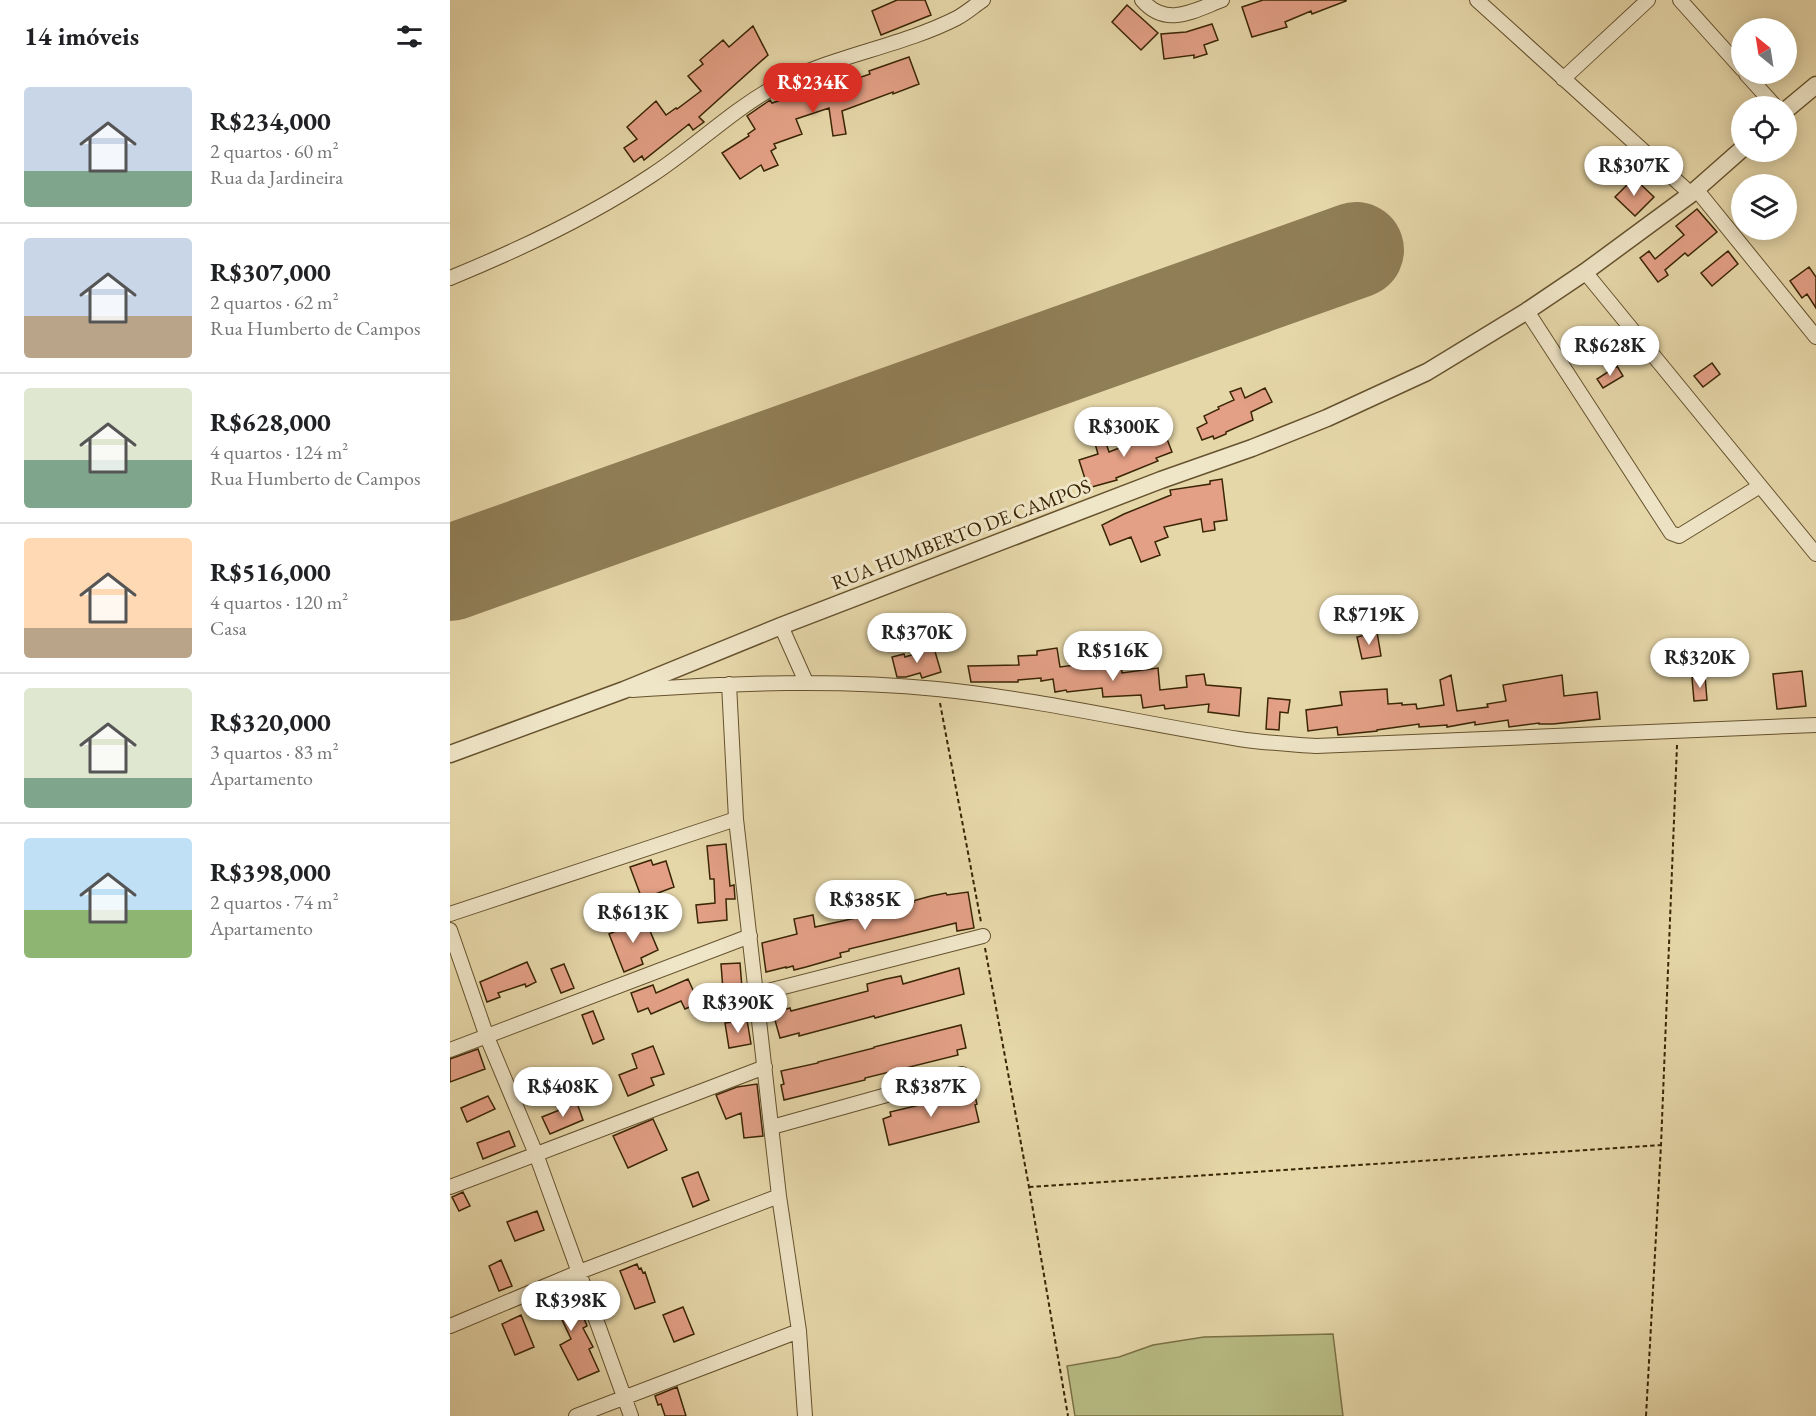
<!DOCTYPE html>
<html lang="pt">
<meta charset="utf-8">
<style>
:root{--surface:#fff;--page:#f6f6f6;--text:#202124;--muted:#757577;--line:#e0e0e0;--accent:#d93025}
body{margin:0;font-family:"EB Garamond",serif;background:var(--page);color:var(--text);height:100vh;display:flex;flex-direction:column;font-size:22px;white-space:nowrap}
*{box-sizing:border-box;margin:0}
p{font-size:20px;color:var(--muted)}
.icon{flex:none;width:33px;height:33px;fill:none;stroke:currentColor;stroke-width:2;stroke-linecap:round;stroke-linejoin:round}
.map{position:relative;flex:1;overflow:hidden}
.sheet{display:flex;flex-direction:column;background:var(--surface);width:450px}
.sheet>*{flex:none}
.needle{width:39px;rotate:330deg}
.tools{position:absolute;left:1281px;top:18px;display:grid;gap:12px}
.tools a{display:grid;place-items:center;width:66px;height:66px;border-radius:50%;background:var(--surface);box-shadow:0 3px 15px #0003;font-size:30px}
.price{position:absolute;translate:-50% -51px;padding:0 14px;border-radius:21px;background:#fff;color:#222;font-size:20px;line-height:39px;filter:drop-shadow(0 2px 3px #0008)}
.price::after{content:'';position:absolute;left:50%;top:36px;width:18px;height:14px;margin-left:-9px;background:inherit;clip-path:polygon(0 0,100% 0,50% 100%)}
.price.active{background:var(--accent);color:#fff}
ul{padding:0;list-style:none}
li{display:flex;align-items:center;gap:18px;height:150px;padding:0 24px}
li+li{border-top:2px solid var(--line)}
li span{display:grid;place-items:center;flex:none;width:168px;height:120px;border-radius:6px;color:#555}
li>.icon{margin-inline-start:auto}
span .icon{width:72px;height:72px;fill:#fffc;stroke-width:1}
li b{font-size:26px}
h2{display:flex;justify-content:space-between;align-items:center;height:72px;padding:0 24px;font-size:26px}
main{display:flex;flex:1;min-height:0}
.map>svg:first-child{display:block}
</style>
<main>
<section class="sheet">
<h2>14 imóveis<svg class="icon" aria-label="filters" viewBox="0 0 24 24"><path d="M4 7h16M4 17h16"/><circle cx="9" cy="7" r="2"/><circle cx="15" cy="17" r="2"/></svg></h2>
<ul>
<li><span style="background:linear-gradient(#c9d6e8 70%,#7fa58c 0)"><svg class="icon" aria-label="home" viewBox="0 0 24 24"><path d="M3 11l9-7 9 7M6 9v11h12V9"/></svg></span><div><b>R$234,000</b><p>2 quartos · 60 m²</p><p>Rua da Jardineira</p></div></li>
<li><span style="background:linear-gradient(#c9d6e8 65%,#b9a48a 0)"><svg class="icon" aria-label="home" viewBox="0 0 24 24"><path d="M3 11l9-7 9 7M6 9v11h12V9"/></svg></span><div><b>R$307,000</b><p>2 quartos · 62 m²</p><p>Rua Humberto de Campos</p></div></li>
<li><span style="background:linear-gradient(#dfe7d0 60%,#7fa58c 0)"><svg class="icon" aria-label="home" viewBox="0 0 24 24"><path d="M3 11l9-7 9 7M6 9v11h12V9"/></svg></span><div><b>R$628,000</b><p>4 quartos · 124 m²</p><p>Rua Humberto de Campos</p></div></li>
<li><span style="background:linear-gradient(#ffd9b3 75%,#b9a48a 0)"><svg class="icon" aria-label="home" viewBox="0 0 24 24"><path d="M3 11l9-7 9 7M6 9v11h12V9"/></svg></span><div><b>R$516,000</b><p>4 quartos · 120 m²</p><p>Casa</p></div></li>
<li><span style="background:linear-gradient(#dfe7d0 75%,#7fa58c 0)"><svg class="icon" aria-label="home" viewBox="0 0 24 24"><path d="M3 11l9-7 9 7M6 9v11h12V9"/></svg></span><div><b>R$320,000</b><p>3 quartos · 83 m²</p><p>Apartamento</p></div></li>
<li><span style="background:linear-gradient(#bfe0f5 60%,#8fb573 0)"><svg class="icon" aria-label="home" viewBox="0 0 24 24"><path d="M3 11l9-7 9 7M6 9v11h12V9"/></svg></span><div><b>R$398,000</b><p>2 quartos · 74 m²</p><p>Apartamento</p></div></li>
</ul>
</section>
<div class="map">
<svg width="1366" height="1416" viewBox="0 0 1366 1416">
<rect width="100%" height="100%" fill="#e6d7a9"/>
<filter id="stains"><feTurbulence type="fractalNoise" baseFrequency=".00333" numOctaves="4"/><feColorMatrix values="0 0 0 0 .2 0 0 0 0 .09 0 0 0 0 .02 0 0 0 .5 -.17"/></filter>
<radialGradient id="worn" r=".72"><stop offset=".6" stop-color="#630" stop-opacity="0"/><stop offset="1" stop-color="#630" stop-opacity=".3"/></radialGradient>
<path fill="#b9bd85" stroke="#7a7145" stroke-width="1.5" d="M883,1334L893,1416H625L617,1366L669,1357L703,1345L754,1337Z"/>
<g fill="none" stroke-linecap="round" stroke-linejoin="round">
<path stroke="#907e57" stroke-width="96" d="M0,573L906,250"/>
</g>
<path fill="#e3a086" stroke="#3a2505" stroke-width="1.5" d="M447,0H475L481,15L431,35L422,11Z
M813,0H896V1L862,14L861,11L835,22L837,27L802,37L792,7Z
M677,5L708,33L691,50L662,22Z
M762,24L768,40L754,45L757,54L744,58V55L714,59L711,34L736,32Z
M303,26L318,55L249,117L254,122L243,130L239,124L194,160L192,156L184,162L174,148L187,139L177,127L206,101L216,115L226,108L227,109L251,91L238,76L253,64L250,60L273,40L279,47Z
M459,57L469,84L443,94V92L392,111L396,134L383,136L379,108L346,119L352,134L324,144L326,148L321,151L328,165L314,171L311,165L290,179L272,153L299,136L298,134L305,129L297,116L320,100L322,103L356,92L358,98L386,90L385,86L420,74L419,71Z
M1184,178L1204,197L1185,216L1165,197Z
M1247,209L1267,232L1238,256L1235,253L1215,270L1218,275L1208,282L1190,258L1199,251L1205,259L1234,235L1226,226Z
M1278,251L1288,264L1262,286L1251,273Z
M1359,267L1366,277V308L1357,294L1352,298L1340,281Z
M1262,363L1270,374L1253,387L1244,376Z
M1167,366L1173,376L1153,388L1147,379Z
M791,388L795,398L815,388L822,402L801,412L803,420L776,432V434L764,439L763,436L752,440L747,428L757,423L754,416L769,409L768,407L784,400L780,392Z
M712,426L722,452L706,458L708,461L666,478L667,480L638,488L629,460L648,454L644,440L654,437L659,452L687,441L686,439L700,434L698,431Z
M772,479L777,520L764,522L765,530L753,532L751,519L714,527L718,537L705,542L710,555L691,562L681,537L660,545L652,525L674,514L721,495L720,490L760,484V481Z
M927,632L931,656L912,659L907,637Z
M484,648L491,672L472,678L470,673L456,677H447L442,657L454,654L455,657Z
M607,648L610,667L671,659L672,673L708,668L710,690L737,687L736,676L754,674L756,685L791,688L789,716L758,712L759,704L715,709L714,705L693,708L691,695L653,697L652,688L617,692L616,690L605,692L603,679L591,681V678L568,680V682H521L518,666L569,665L568,656L587,655V651Z
M1352,671L1356,706L1327,709L1323,674Z
M1001,675L1007,711L1038,707L1037,704L1056,701L1053,685L1112,675L1114,696L1147,692L1150,719L1103,724H1089V723L1059,727L1058,720L1025,725V722L997,727V725L969,727V724L927,730V731L888,735L887,727L858,731L856,710L892,705L890,692L937,689L938,704L952,703V705L966,704L967,709L994,705L990,680Z
M1255,676L1257,700L1244,701L1242,678Z
M818,698L840,700L838,713L830,712L829,730L816,729Z
M276,844L280,886L284,885L285,899H276L277,920L248,923L246,905L265,903L264,879H260L257,846Z
M201,860L203,865L216,861L224,887L192,899L180,867Z
M518,892L524,928L507,931L506,923L399,949V951L390,953L391,957L356,967L344,970L343,966L336,968V967L316,972L312,943L347,934L344,919L363,915L365,927L406,918V916L464,902L463,901L481,896L496,893L497,895Z
M195,919L208,950L191,958L193,964L174,972L159,934Z
M77,962L86,982L76,987L75,984L48,993L50,997L37,1002L30,982Z
M290,963L292,988L273,990L271,964Z
M114,964L124,988L111,993L101,969Z
M509,968L514,994L425,1018L424,1016L349,1036V1033L330,1038L323,1013L340,1008L341,1011L418,991L417,984L436,979L451,976L453,984Z
M238,979L249,1003L235,1009L231,1001L201,1014L198,1008L188,1012L181,993L203,985L206,993Z
M143,1011L154,1039L143,1044L132,1015Z
M297,1020L301,1044L279,1048L275,1023Z
M511,1025L516,1048L507,1050L508,1055L415,1078V1080L334,1100L331,1085L334,1084L331,1071L368,1063V1062L424,1048V1047Z
M203,1046L214,1074L201,1078L204,1085L178,1096L169,1075L187,1068L182,1054Z
M28,1049L35,1069L0,1082V1059Z
M307,1084L313,1136L294,1138L291,1113L276,1119L266,1095L287,1087Z
M524,1092L527,1104L525,1105L529,1122L439,1145L433,1119L441,1116L440,1112Z
M38,1096L45,1109L17,1122L11,1108Z
M127,1103L133,1120L100,1134L92,1117Z
M203,1119L217,1150L178,1168L163,1136Z
M59,1131L65,1146L33,1159L27,1143Z
M248,1172L259,1200L243,1207L232,1178Z
M13,1192L20,1206L9,1211L2,1197Z
M87,1211L94,1230L65,1241L57,1222Z
M51,1260L62,1286L49,1291L39,1266Z
M187,1264L189,1269L191,1268L193,1273L195,1272L205,1302L185,1309L170,1271Z
M118,1288L127,1310L130,1309L137,1326L133,1328L143,1347L139,1349L149,1371L128,1380L110,1345L121,1339L106,1307L84,1316L79,1305Z
M233,1307L244,1334L224,1342L213,1315Z
M71,1315L84,1347L65,1355L52,1324Z
M227,1387L236,1416H215L211,1404L208,1405L205,1396Z"/>
<g fill="none" stroke-linecap="round" stroke-linejoin="round">
<defs>
<path id="minor" d="M692,0C716,28 743,11 772,0
M1027,0L1241,194
M1230,0L1292,69
M1296,74L1325,106
M1113,79L1198,0
M1246,189L1366,337
M1135,272L1366,554
M0,278C71,249 139,217 202,175C245,147 283,109 328,85C384,55 450,47 507,18C516,13 524,6 533,0
M1077,311L1221,533L1229,536L1310,486
M331,626L356,682
M279,684L286,819L329,1196L349,1331L355,1416
M182,690C284,683 386,679 487,689C588,699 689,723 789,739C814,743 840,744 866,746L1366,725
M0,914L286,819
M0,930L37,1037L86,1154L181,1416
M306,994L533,936
M0,1050L300,936
M322,1127L512,1074
M0,1187L315,1067
M0,1326L129,1272L329,1196
M126,1416L349,1331"/>
<path id="tertiary" d="M1336,110L1366,85
M0,754L174,690L331,626L711,480L802,448L877,418L977,372L1077,311L1135,272L1241,194L1292,149"/>
</defs>
<use href="#minor" stroke="#65522e" stroke-width="16"/>
<use href="#tertiary" stroke="#65522e" stroke-width="19"/>
<path stroke="#3a2505" stroke-width="2" stroke-dasharray="4.5 3" stroke-linecap="butt" d="M490,703L531,922
M535,948L579,1187L618,1416
M579,1187L1211,1145
M1196,1416L1211,1145L1227,745"/>
<use href="#minor" stroke="#efe5c7" stroke-width="14"/>
<use href="#tertiary" stroke="#efe5c7" stroke-width="16"/>
</g>
<g text-anchor="middle" stroke-width="6" stroke-linejoin="round" paint-order="stroke">
<g font-size="20" fill="#3a2505" stroke="#efe5c7">
<text transform="translate(511 534) rotate(-21)" y="7">RUA HUMBERTO DE CAMPOS</text>
</g>
</g>
<rect width="100%" height="100%" filter="url(#stains)"/>
<rect width="100%" height="100%" fill="url(#worn)"/>
</svg>
<div class="tools">
<a><svg class="needle" viewBox="-14 -14 28 28"><path d="M0-13l5 13h-10z" fill="#e53935"/><path d="M0 13l5-13h-10z" fill="#757577"/></svg></a>
<a><svg class="icon" aria-label="locate" viewBox="0 0 24 24"><circle cx="12" cy="12" r="6"/><path d="M12 2v4M12 18v4M2 12h4M18 12h4"/></svg></a>
<a><svg class="icon" aria-label="layers" viewBox="0 0 24 24"><path d="M12 4l9 5-9 5-9-5zM3 14l9 5 9-5"/></svg></a>
</div>
<b class="price active" style="left:363px;top:114px">R$234K</b>
<b class="price" style="left:1184px;top:197px">R$307K</b>
<b class="price" style="left:1160px;top:377px">R$628K</b>
<b class="price" style="left:674px;top:458px">R$300K</b>
<b class="price" style="left:919px;top:646px">R$719K</b>
<b class="price" style="left:467px;top:664px">R$370K</b>
<b class="price" style="left:663px;top:682px">R$516K</b>
<b class="price" style="left:1250px;top:689px">R$320K</b>
<b class="price" style="left:415px;top:931px">R$385K</b>
<b class="price" style="left:183px;top:944px">R$613K</b>
<b class="price" style="left:288px;top:1034px">R$390K</b>
<b class="price" style="left:113px;top:1118px">R$408K</b>
<b class="price" style="left:481px;top:1118px">R$387K</b>
<b class="price" style="left:121px;top:1332px">R$398K</b>
</div>
</main>
